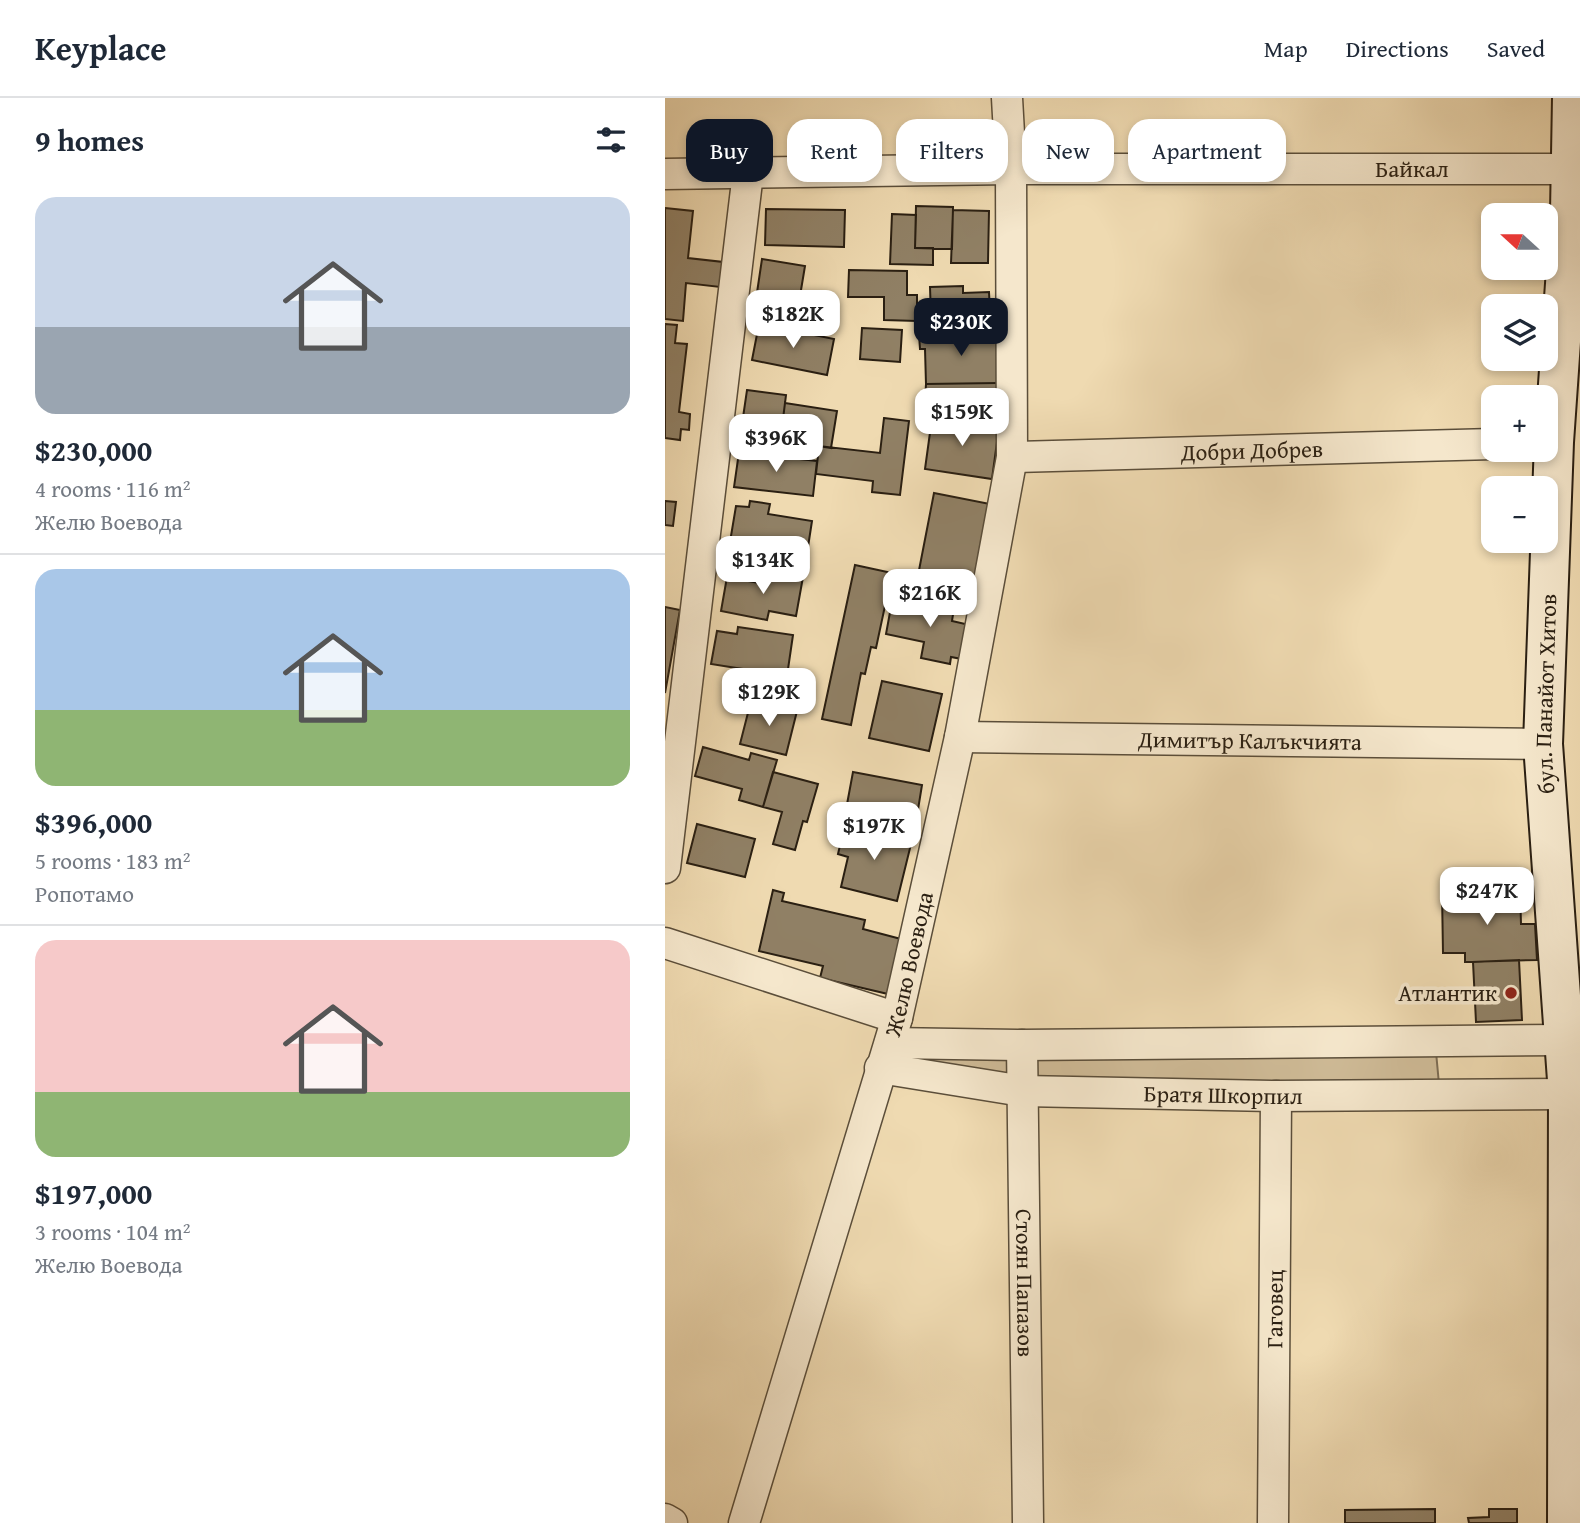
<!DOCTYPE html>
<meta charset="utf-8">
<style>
:root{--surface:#fff;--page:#f2f2f3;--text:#1f2937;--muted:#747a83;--line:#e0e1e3;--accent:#111827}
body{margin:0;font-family:"Gentium Book Plus",serif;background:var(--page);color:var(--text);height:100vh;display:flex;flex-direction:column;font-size:26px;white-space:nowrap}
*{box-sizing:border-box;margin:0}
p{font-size:23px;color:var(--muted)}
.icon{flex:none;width:38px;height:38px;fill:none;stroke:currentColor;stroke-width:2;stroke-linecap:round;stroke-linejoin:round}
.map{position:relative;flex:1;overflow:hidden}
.details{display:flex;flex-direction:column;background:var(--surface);width:665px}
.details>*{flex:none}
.guide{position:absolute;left:21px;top:21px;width:665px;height:63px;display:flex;gap:14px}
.needle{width:46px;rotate:291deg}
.fabs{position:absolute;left:816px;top:105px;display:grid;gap:14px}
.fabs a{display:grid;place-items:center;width:77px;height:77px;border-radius:14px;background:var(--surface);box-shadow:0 4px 10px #0003;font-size:35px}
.price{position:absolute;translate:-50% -60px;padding:0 16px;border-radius:14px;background:#fff;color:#222;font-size:23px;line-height:46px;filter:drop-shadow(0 2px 4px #0008)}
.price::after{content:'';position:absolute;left:50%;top:42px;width:21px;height:16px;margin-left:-10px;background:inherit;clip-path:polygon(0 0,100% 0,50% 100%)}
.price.current{background:var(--accent);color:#fff}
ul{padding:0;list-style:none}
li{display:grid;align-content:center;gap:14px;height:371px;padding:0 35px}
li+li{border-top:2px solid var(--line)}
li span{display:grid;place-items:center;height:217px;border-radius:21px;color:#555}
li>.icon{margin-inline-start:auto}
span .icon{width:126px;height:126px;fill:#fffc;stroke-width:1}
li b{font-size:30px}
h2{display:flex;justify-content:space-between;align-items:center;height:84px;padding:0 35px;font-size:30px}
.chip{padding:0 24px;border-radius:21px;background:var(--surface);box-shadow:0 4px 10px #0003;font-size:24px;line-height:63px}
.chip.current{background:var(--accent);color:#fff}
header{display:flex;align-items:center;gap:42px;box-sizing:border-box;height:98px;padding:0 35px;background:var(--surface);border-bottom:2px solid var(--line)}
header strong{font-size:33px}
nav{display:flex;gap:38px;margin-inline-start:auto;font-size:24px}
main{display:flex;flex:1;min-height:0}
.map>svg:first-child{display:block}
</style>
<header>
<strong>Keyplace</strong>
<nav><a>Map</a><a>Directions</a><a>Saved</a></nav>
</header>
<main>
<section class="details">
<h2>9 homes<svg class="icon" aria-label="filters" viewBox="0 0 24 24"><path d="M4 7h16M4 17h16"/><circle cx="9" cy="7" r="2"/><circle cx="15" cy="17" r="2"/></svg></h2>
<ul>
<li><span style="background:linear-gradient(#c9d6e8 60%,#9aa5b1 0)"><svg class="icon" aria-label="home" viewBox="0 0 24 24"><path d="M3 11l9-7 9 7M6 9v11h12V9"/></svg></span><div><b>$230,000</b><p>4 rooms · 116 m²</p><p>Желю Воевода</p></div></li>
<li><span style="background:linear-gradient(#a9c7e8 65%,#8fb573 0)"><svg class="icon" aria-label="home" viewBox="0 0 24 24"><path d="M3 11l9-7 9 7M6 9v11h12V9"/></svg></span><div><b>$396,000</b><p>5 rooms · 183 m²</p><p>Ропотамо</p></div></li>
<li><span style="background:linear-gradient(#f6c9c9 70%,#8fb573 0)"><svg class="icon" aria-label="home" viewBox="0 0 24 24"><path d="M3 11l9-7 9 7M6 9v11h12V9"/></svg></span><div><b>$197,000</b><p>3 rooms · 104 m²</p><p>Желю Воевода</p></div></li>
</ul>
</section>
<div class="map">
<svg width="915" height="1425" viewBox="0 0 915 1425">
<rect width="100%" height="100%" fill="#efdab1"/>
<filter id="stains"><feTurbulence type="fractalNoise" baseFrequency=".00286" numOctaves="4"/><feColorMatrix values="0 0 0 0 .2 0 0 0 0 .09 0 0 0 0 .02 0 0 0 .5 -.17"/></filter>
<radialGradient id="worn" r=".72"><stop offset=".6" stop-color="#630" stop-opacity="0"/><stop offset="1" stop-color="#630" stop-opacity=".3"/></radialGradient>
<path fill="#ceba96" stroke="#7c6c54" stroke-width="2" d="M770,943L775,997L611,998L215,970L357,947Z"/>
<path fill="#908065" stroke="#2a1f12" stroke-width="2" d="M251,108L288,109L287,151L250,150Z
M0,110L28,113L23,160L58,164L55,189L21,185L18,223L0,221Z
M101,111L180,112L179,149L100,147Z
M288,112L324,113L323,165H286Z
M227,116L251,117L250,150H268V167L225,166Z
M97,161L140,168L133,210L109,206L108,211L90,208Z
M184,172L242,173V197H252V223L219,222V199H183Z
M298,188V195L324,194L326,235H274L273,218L266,219L265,189Z
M0,226L12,227L10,245L22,246L14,314L25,316L24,332L16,331L15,342L0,340Z
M94,226L169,241L162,277L87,262Z
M197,230L237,232L235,264L195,261Z
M333,234L334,285L261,286L260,251H255L254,236Z
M334,285V329L259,319L261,286Z
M82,292L121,297L115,345L75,340Z
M120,305L172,313L166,350L154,348L153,356L123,352V346L115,345Z
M219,320L244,323L235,397L207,394L208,383L151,376L154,348L215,355Z
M267,320L334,329L327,381L260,371Z
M74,354L152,363L148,398L69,389Z
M269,395L325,406L314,511L249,498Z
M0,403L11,404L8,428L0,427Z
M85,403L105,406L103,416L147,423L141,462L64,450L71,408L84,409Z
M64,450L99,455L96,472L62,467Z
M190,467L227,475L211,550L206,549L200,576L196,575L186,627L157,621Z
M101,472L138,479L131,518L104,513L102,522L56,513L62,479L99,486Z
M228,498L289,510L287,523L309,528L302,562L286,559L285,566L256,560L259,544L221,536Z
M0,509L15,512L0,595Z
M73,529L128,537L122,578L46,566L52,533L72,536Z
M217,583L277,596L264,653L204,640Z
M86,603L132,613L121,657L75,646Z
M38,649L84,662L86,655L112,662L98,709L74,702L77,691L30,678Z
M108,674L153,686L142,724L138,723L130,752L108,746L117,714L98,709Z
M188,674L257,687L250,730L180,717Z
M32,726L90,741L80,779L22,765Z
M180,726L247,742L232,803L176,789L183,759L173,756Z
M108,792L119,795L117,803L200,822L198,831L236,841L223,896L155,880L158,868L94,853Z
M855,792L856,826H870L872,862L800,864V855H778L777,794Z
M854,862L857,922L811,924L808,864Z
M770,1411V1425H680V1412Z
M824,1411H852V1425H804L803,1420L824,1419Z"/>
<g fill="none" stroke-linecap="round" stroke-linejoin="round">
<defs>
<g id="street">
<path id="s1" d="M0,76L346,71H906"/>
<path id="s2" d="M347,359L828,346"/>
<path id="s3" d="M295,639L878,646"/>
<path d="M0,770L83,75"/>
<path d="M0,845L232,920"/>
<path d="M225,945L357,947L899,942"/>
<path id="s4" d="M357,947L363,1425"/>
<path id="s5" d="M215,970L358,993L611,998L903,996"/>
<path d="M0,1421L7,1425"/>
<path id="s6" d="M79,1425L232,920L295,639L347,359L346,71L342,0"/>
<path id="s7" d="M608,1425L611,998"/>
</g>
<g id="secondary">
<path id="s8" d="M902,1425L903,996L878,646L889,344L905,114L907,0"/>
</g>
</defs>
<use href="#street" stroke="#5b4e3a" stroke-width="33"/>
<use href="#secondary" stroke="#2a1f12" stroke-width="42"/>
<use href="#street" stroke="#f5e7cc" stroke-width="30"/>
<use href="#secondary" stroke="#f5e7cc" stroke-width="38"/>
</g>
<circle fill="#8f2418" stroke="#f5e7cc" stroke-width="2.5" cx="846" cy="895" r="7"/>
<g text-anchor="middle" stroke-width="7" stroke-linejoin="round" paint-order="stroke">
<g font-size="23" fill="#2a1f12" stroke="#f5e7cc">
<text dy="8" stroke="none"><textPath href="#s1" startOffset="747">Байкал</textPath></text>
<text dy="8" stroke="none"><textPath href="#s2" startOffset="240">Добри Добрев</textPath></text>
<text dy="8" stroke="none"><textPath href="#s8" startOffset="830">бул. Панайот Хитов</textPath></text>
<text dy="8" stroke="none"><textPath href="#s3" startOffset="290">Димитър Калъкчията</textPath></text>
<text dy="8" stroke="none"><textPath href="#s6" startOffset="583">Желю Воевода</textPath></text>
<text dy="8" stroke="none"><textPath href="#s5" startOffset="345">Братя Шкорпил</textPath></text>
<text dy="8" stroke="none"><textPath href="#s4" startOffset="238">Стоян Папазов</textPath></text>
<text dy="8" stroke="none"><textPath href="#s7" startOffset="214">Гаговец</textPath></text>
</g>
<g font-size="23" fill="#2a1f12" stroke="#f5e7cc" text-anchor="end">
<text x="832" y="903">Атлантик</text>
</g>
</g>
<rect width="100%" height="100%" filter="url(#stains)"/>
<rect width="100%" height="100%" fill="url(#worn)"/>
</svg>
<div class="fabs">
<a><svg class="needle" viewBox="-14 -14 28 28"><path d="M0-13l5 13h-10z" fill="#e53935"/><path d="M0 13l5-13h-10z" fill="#747a83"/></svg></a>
<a><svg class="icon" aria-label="layers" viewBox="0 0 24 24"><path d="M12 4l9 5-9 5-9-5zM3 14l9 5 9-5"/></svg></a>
<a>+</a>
<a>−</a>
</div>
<b class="price" style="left:128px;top:252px">$182K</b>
<b class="price current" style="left:296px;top:260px">$230K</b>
<b class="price" style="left:297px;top:350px">$159K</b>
<b class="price" style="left:111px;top:376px">$396K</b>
<b class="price" style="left:98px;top:498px">$134K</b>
<b class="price" style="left:265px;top:531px">$216K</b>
<b class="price" style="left:104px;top:630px">$129K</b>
<b class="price" style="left:209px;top:764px">$197K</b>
<b class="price" style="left:822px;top:829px">$247K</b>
<div class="guide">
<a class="chip current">Buy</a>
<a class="chip">Rent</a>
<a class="chip">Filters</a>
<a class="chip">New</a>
<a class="chip">Apartment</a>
</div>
</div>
</main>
